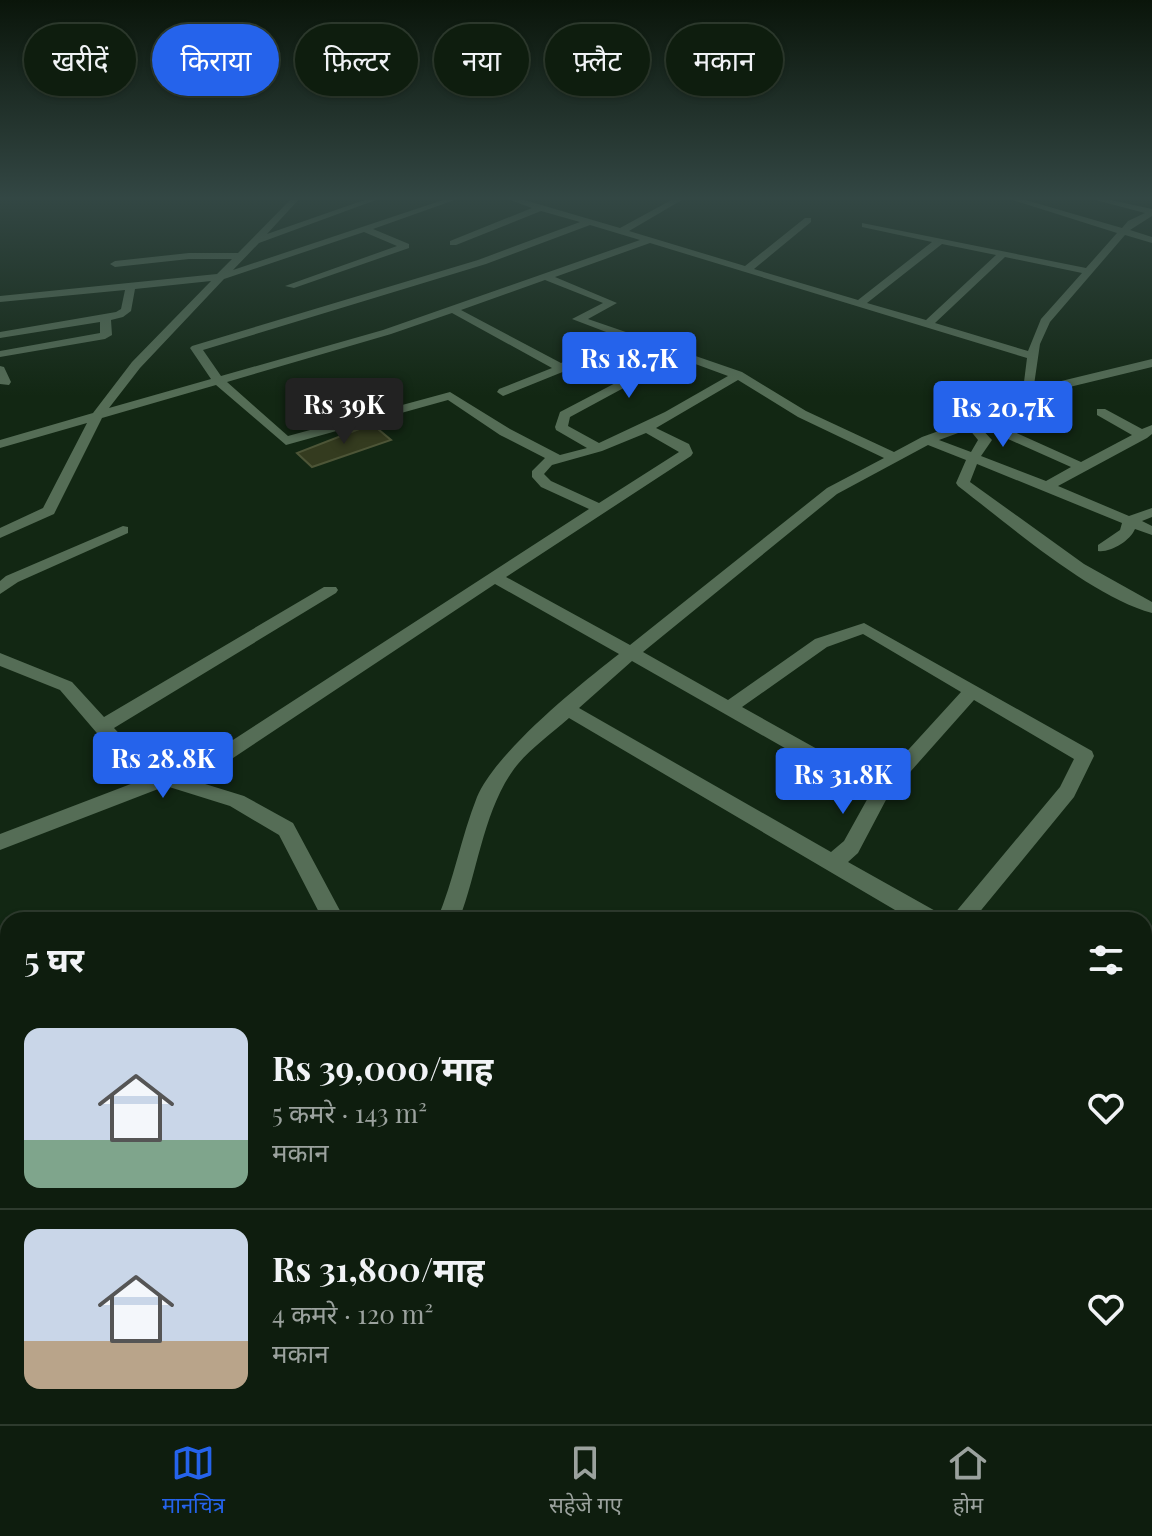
<!DOCTYPE html>
<html lang="hi">
<meta charset="utf-8">
<style>
:root{--surface:#0e1d0e;--page:#172617;--text:#f1f3f6;--muted:#9ba29e;--line:#2e3b2e;--accent:#2563eb}
body{margin:0;font-family:"Playfair Display","Noto Sans Devanagari",serif;background:var(--page);color:var(--text);height:100vh;display:flex;flex-direction:column;font-size:30px;white-space:nowrap}
*{box-sizing:border-box;margin:0}
p{font-size:26px;color:var(--muted)}
.icon{flex:none;width:44px;height:44px;fill:none;stroke:currentColor;stroke-width:2;stroke-linecap:round;stroke-linejoin:round}
.map{position:relative;flex:1;overflow:hidden}
.side{position:absolute;left:0px;top:912px;width:1152px;height:512px;display:flex;flex-direction:column;background:var(--surface);border-radius:24px 24px 0 0;box-shadow:0 2px 6px #0004,0 0 0 2px var(--line)}
.side>*{flex:none}
.banner{position:absolute;left:24px;top:24px;width:1104px;height:72px;display:flex;gap:16px}
.price{position:absolute;translate:-50% -68px;padding:0 18px;border-radius:8px;background:var(--accent);color:#fff;font-size:26px;line-height:52px;filter:drop-shadow(0 2px 4px #0008)}
.price::after{content:'';position:absolute;left:50%;top:48px;width:24px;height:18px;margin-left:-12px;background:inherit;clip-path:polygon(0 0,100% 0,50% 100%)}
.price.on{background:#222;color:#fff}
ul{padding:0;list-style:none}
li{display:flex;align-items:center;gap:24px;height:200px;padding:0 24px}
li+li{border-top:2px solid var(--line)}
li span{display:grid;place-items:center;flex:none;width:224px;height:160px;border-radius:16px;color:#555}
li>.icon{margin-inline-start:auto}
span .icon{width:96px;height:96px;fill:#fffc;stroke-width:1}
li b{font-size:34px}
h2{display:flex;justify-content:space-between;align-items:center;height:96px;padding:0 24px;font-size:34px}
.tag{padding:0 28px;border-radius:36px;background:var(--surface);box-shadow:0 2px 6px #0004,0 0 0 2px var(--line);font-size:28px;line-height:72px}
.tag.on{background:var(--accent);color:#fff}
.dock{display:flex;justify-content:space-around;align-items:center;height:112px;border-top:2px solid var(--line);background:var(--surface);font-size:22px;color:var(--muted)}
.dock a{display:grid;justify-items:center;gap:4px}
.dock .on{color:var(--accent)}
.map>svg:first-child{display:block}
</style>
<div class="map">
<svg width="1152" height="1424" viewBox="0 0 1152 1424">
<rect width="100%" height="100%" fill="#122713"/>
<path fill="#343b1f" stroke="#4d5537" stroke-width="2" d="M372,424L391,440L312,467L297,453Z"/>
<g fill="none" stroke-linecap="round" stroke-linejoin="round">
<path fill="#556d56" fill-rule="evenodd" d="M293,197H301L267,234L373,197H384L259,243L233,270L452,197H463L373,229L409,244V248L294,288L285,286L397,246L364,232L224,279L140,368L109,408L211,379L190,348L192,346L478,260L580,222L541,211L456,245H450V241L532,208L502,197H514L620,228L677,197H687L629,231L745,266L805,218H811V222L754,269L858,300L932,242L862,227V223L1086,268L1117,233L1003,197H1015L1122,228L1128,221L1145,213L1084,197H1097L1152,209V216L1130,230L1152,237V243L1125,235L1050,322L1040,344L1034,385L1049,384L1152,359V367L1049,392H1030L1025,401L990,421L1081,462L1132,435L1097,415V409H1105L1142,429L1152,425V434L1147,438L1058,486L1129,516L1152,508V517L1142,521L1152,526V535L1135,529C1130,541 1110,553 1098,551V545L1120,530L1122,523L977,464L970,482L1084,564L1152,602V613C1092,597 1009,525 958,486L956,483L966,460L928,445L837,494L643,652L728,700L815,639L864,623L1092,751L1094,756L1074,797L973,920H949L1060,787L1074,759L974,700L887,798L858,853L848,862L939,913L942,920H912L569,718C551,734 528,750 514,769C483,812 478,871 459,920H437C454,880 461,837 477,797C496,752 579,685 619,654L495,584L212,772L189,779L244,796L293,823L345,920H323L279,835L230,806L166,786L0,850V834L149,777L114,753L60,690L0,666V653L72,682L104,717L324,587H336L338,590L336,593L114,728L128,743L168,771L199,762L589,509L541,487L532,477V471L545,458L500,435L448,400L286,445L216,385L102,418L54,514L0,538V528L43,508L87,423L0,448V440L93,413L132,362L211,281L135,289L131,311L123,317L111,320L112,335L105,339L0,357V351L100,333V322L0,338V332L116,312L121,309L125,290L0,302V296L217,274L232,259H189L115,267L110,264L115,261L189,253H238ZM590,225L640,240L383,330L221,376L203,350L486,264ZM650,243L1027,358L1024,382L1016,396L975,418L922,437L894,452L806,411L742,372L588,319L617,303L555,277ZM942,244L996,255L926,320L867,303ZM1005,257L1082,273L1041,319L1028,351L935,323ZM545,280L603,303L572,319L614,335L561,363L461,310ZM452,313L552,368L499,389L497,392L503,396L565,371L624,339L669,355L560,412L555,427L556,430L587,448L560,455L510,429L450,392L288,436L227,382L391,334ZM679,358L728,376L665,412L599,443L568,426L570,417ZM738,380L798,417L884,458L827,488L630,645L506,577L691,456L693,453L689,444L656,428ZM979,426L1071,467L1046,481L981,456L992,440ZM969,429L978,440L971,452L939,440ZM646,433L679,452L599,503L551,481L544,474L552,465L602,451ZM863,634L961,692L878,783L742,707L827,647ZM632,661L869,796L844,841L831,852L579,708Z
M0,366L4,367L11,382L9,385L0,384Z
M123,526L128,527V533L18,582L0,594V581L6,576Z
M0,1013L8,1016V1052L0,1049Z
M8,1271V1302L0,1305V1274Z
M1144,1274L1152,1275V1303L1144,1302Z
M8,1392V1416H19L10,1424H0V1395Z
M487,1416H546L549,1424H484Z
M635,1416H674L671,1424H632Z"/>
</g>
<linearGradient id="sky" x2="0" y2="1"><stop stop-color="#0a150a"/><stop offset="0.5" stop-color="#334744"/><stop offset="1" stop-color="#334744" stop-opacity="0"/></linearGradient>
<rect width="1152" height="396" fill="url(#sky)"/>
</svg>
<b class="price" style="left:629px;top:400px">Rs 18.7K</b>
<b class="price on" style="left:344px;top:446px">Rs 39K</b>
<b class="price" style="left:1003px;top:449px">Rs 20.7K</b>
<b class="price" style="left:163px;top:800px">Rs 28.8K</b>
<b class="price" style="left:843px;top:816px">Rs 31.8K</b>
<div class="banner">
<a class="tag">खरीदें</a>
<a class="tag on">किराया</a>
<a class="tag">फ़िल्टर</a>
<a class="tag">नया</a>
<a class="tag">फ़्लैट</a>
<a class="tag">मकान</a>
</div>
<section class="side">
<h2>5 घर<svg class="icon" aria-label="filters" viewBox="0 0 24 24"><path d="M4 7h16M4 17h16"/><circle cx="9" cy="7" r="2"/><circle cx="15" cy="17" r="2"/></svg></h2>
<ul>
<li><span style="background:linear-gradient(#c9d6e8 70%,#7fa58c 0)"><svg class="icon" aria-label="home" viewBox="0 0 24 24"><path d="M3 11l9-7 9 7M6 9v11h12V9"/></svg></span><div><b>Rs 39,000/माह</b><p>5 कमरे · 143 m²</p><p>मकान</p></div><svg class="icon" aria-label="heart" viewBox="0 0 24 24"><path d="M12 20l-8-8c-3-5 5-10 8-4 3-6 11-1 8 4z"/></svg></li>
<li><span style="background:linear-gradient(#c9d6e8 70%,#b9a48a 0)"><svg class="icon" aria-label="home" viewBox="0 0 24 24"><path d="M3 11l9-7 9 7M6 9v11h12V9"/></svg></span><div><b>Rs 31,800/माह</b><p>4 कमरे · 120 m²</p><p>मकान</p></div><svg class="icon" aria-label="heart" viewBox="0 0 24 24"><path d="M12 20l-8-8c-3-5 5-10 8-4 3-6 11-1 8 4z"/></svg></li>
</ul>
</section>
</div>
<nav class="dock">
<a class="on"><svg class="icon" aria-label="map" viewBox="0 0 24 24"><path d="M3 6l6-2 6 2 6-2v14l-6 2-6-2-6 2zM9 4v14M15 6v14"/></svg>मानचित्र</a>
<a><svg class="icon" aria-label="saved" viewBox="0 0 24 24"><path d="M7 4h10v16l-5-4-5 4z"/></svg>सहेजे गए</a>
<a><svg class="icon" aria-label="home" viewBox="0 0 24 24"><path d="M3 11l9-7 9 7M6 9v11h12V9"/></svg>होम</a>
</nav>
